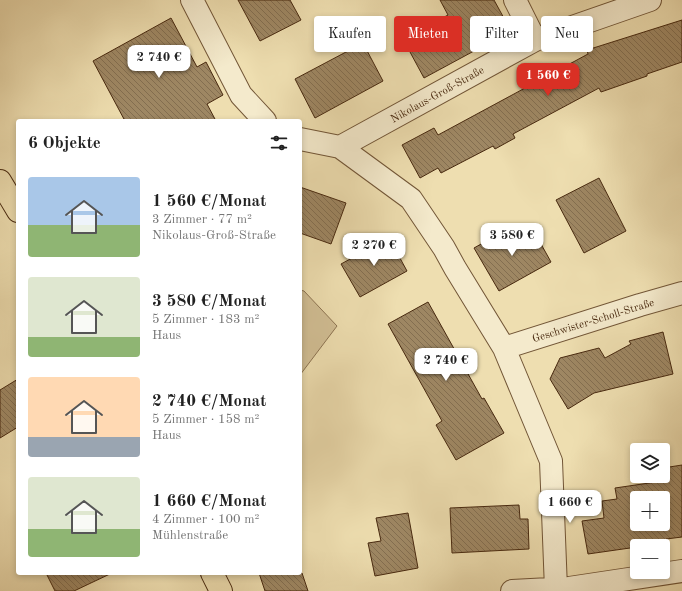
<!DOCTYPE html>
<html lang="de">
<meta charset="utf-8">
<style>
:root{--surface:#fff;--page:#f6f6f6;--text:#222;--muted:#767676;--accent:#d93025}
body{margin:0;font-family:"Old Standard TT",serif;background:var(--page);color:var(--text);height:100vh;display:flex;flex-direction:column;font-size:15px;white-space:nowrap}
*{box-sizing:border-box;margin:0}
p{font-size:13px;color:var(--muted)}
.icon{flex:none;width:22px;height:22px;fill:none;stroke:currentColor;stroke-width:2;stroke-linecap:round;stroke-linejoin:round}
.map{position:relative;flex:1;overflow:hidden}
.drawer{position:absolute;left:16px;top:119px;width:286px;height:456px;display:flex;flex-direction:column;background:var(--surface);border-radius:4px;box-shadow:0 2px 6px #0003}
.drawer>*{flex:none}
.banner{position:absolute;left:314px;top:16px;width:308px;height:36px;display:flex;gap:8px}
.controls{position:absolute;left:630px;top:443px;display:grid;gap:8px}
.controls a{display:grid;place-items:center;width:40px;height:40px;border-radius:4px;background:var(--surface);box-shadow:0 2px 6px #0003;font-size:20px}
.price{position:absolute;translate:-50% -34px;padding:0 9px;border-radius:8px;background:#fff;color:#222;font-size:13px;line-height:26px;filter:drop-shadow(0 1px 2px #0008)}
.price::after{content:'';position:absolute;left:50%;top:24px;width:12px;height:9px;margin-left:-6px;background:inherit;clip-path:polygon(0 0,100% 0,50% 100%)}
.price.on{background:var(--accent);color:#fff}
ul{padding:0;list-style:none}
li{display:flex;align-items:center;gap:12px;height:100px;padding:0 12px}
li span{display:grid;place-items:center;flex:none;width:112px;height:80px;border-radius:4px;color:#555}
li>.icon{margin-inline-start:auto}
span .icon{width:48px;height:48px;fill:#fffc;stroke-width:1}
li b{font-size:17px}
h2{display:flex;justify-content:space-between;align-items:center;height:48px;padding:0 12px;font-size:17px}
.chip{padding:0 14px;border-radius:4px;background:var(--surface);box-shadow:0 2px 6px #0003;font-size:14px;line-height:36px}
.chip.on{background:var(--accent);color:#fff}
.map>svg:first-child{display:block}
</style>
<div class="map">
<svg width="682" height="591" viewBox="0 0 682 591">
<defs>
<pattern id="building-back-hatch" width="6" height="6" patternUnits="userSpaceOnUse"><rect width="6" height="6" fill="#9e8763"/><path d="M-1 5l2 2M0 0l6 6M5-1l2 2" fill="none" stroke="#836e50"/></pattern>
</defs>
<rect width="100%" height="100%" fill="#eedeb0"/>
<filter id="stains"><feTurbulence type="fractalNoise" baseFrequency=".005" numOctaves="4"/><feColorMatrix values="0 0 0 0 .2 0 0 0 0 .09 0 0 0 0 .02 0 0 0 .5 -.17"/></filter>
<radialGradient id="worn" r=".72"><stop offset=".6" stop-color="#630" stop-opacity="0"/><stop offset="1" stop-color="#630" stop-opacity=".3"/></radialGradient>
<path fill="#d2bf95" stroke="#8d7452" d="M300,290L304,291L337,326L300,375Z"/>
<path fill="url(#building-back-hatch)" stroke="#48290f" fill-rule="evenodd" d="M238,0H290L301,20L260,41Z
M440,0H494L511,31L424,78L403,39L448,15Z
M171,18L197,67L206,62L223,95L207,104L216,121H125L93,61Z
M682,20V62L647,74V76L601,92L599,88L513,134L515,138L495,149L493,146L441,173L438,168L420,178L402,145L434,128L438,135L588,54L587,50Z
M363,43L383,81L315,118L295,79Z
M599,178L626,231L584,253L556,200Z
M300,187L346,203L331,244L300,233Z
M531,226L551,262L499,291L474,248L499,234L503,241Z
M389,238L407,271L360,297L341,264Z
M428,302L482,399L484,398L504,433L456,460L436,425L442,421L388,324Z
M663,332L673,374L594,393L568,409L550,379L560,358L599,348L605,358L631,344L629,341Z
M18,379V427L0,438V390Z
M682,465V537L666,539L667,543L637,546V547L588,554L582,521L604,518L602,501L617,499L615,488L663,481V468ZM637,498H663V524H637Z
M519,505L520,519H528L529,549L452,553L450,508Z
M408,513L418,568L375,576L368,543L381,541L376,518Z
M46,573H112L74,591H55Z
M259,573H302L308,591H265Z"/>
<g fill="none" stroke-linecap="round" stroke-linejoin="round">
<defs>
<path id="minor" d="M192,0L241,95L265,121
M535,40L650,0
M300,139L340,147L411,199L444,248L455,268L504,348L640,305L682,293
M340,147L535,40L515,0
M504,348L551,461L556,589
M512,591L569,588L682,571"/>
<path id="major" d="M0,181L18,211
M212,573L221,591"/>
</defs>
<use href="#minor" stroke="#725637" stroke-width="24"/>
<use href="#major" stroke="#48290f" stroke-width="24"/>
<use href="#minor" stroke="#f4eacc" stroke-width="22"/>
<use href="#major" stroke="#eedeb0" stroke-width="22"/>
</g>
<g text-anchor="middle" stroke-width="3.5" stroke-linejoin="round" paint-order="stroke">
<g font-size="11" fill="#48290f" stroke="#f4eacc">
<text transform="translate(437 94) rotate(-29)" y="4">Nikolaus-Groß-Straße</text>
<text transform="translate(593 320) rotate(-17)" y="4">Geschwister-Scholl-Straße</text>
</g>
</g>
<rect width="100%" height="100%" filter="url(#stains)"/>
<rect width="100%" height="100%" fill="url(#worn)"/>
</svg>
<div class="controls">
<a><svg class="icon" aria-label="layers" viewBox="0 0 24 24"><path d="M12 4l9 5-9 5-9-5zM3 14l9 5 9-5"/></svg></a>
<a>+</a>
<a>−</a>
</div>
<b class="price" style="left:159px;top:79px">2 740 €</b>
<b class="price on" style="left:548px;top:97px">1 560 €</b>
<b class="price" style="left:512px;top:257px">3 580 €</b>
<b class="price" style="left:374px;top:267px">2 270 €</b>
<b class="price" style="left:446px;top:382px">2 740 €</b>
<b class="price" style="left:570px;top:524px">1 660 €</b>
<div class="banner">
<a class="chip">Kaufen</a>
<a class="chip on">Mieten</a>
<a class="chip">Filter</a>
<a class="chip">Neu</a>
</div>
<section class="drawer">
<h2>6 Objekte<svg class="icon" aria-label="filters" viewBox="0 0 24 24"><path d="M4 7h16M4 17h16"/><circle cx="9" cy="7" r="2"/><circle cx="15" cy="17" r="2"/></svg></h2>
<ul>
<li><span style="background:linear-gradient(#a9c7e8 60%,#8fb573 0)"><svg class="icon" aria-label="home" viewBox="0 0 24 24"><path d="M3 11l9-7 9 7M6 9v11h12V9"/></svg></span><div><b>1 560 €/Monat</b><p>3 Zimmer · 77 m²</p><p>Nikolaus-Groß-Straße</p></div></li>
<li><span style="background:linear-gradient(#dfe7d0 75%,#8fb573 0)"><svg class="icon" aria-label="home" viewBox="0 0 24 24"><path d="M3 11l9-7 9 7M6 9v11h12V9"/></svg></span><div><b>3 580 €/Monat</b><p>5 Zimmer · 183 m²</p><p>Haus</p></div></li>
<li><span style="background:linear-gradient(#ffd9b3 75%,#9aa5b1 0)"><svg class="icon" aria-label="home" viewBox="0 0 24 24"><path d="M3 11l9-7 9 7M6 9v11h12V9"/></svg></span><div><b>2 740 €/Monat</b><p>5 Zimmer · 158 m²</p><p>Haus</p></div></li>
<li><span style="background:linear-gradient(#dfe7d0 65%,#8fb573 0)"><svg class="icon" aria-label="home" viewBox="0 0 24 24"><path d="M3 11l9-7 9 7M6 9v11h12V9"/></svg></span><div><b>1 660 €/Monat</b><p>4 Zimmer · 100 m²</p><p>Mühlenstraße</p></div></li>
</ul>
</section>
</div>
